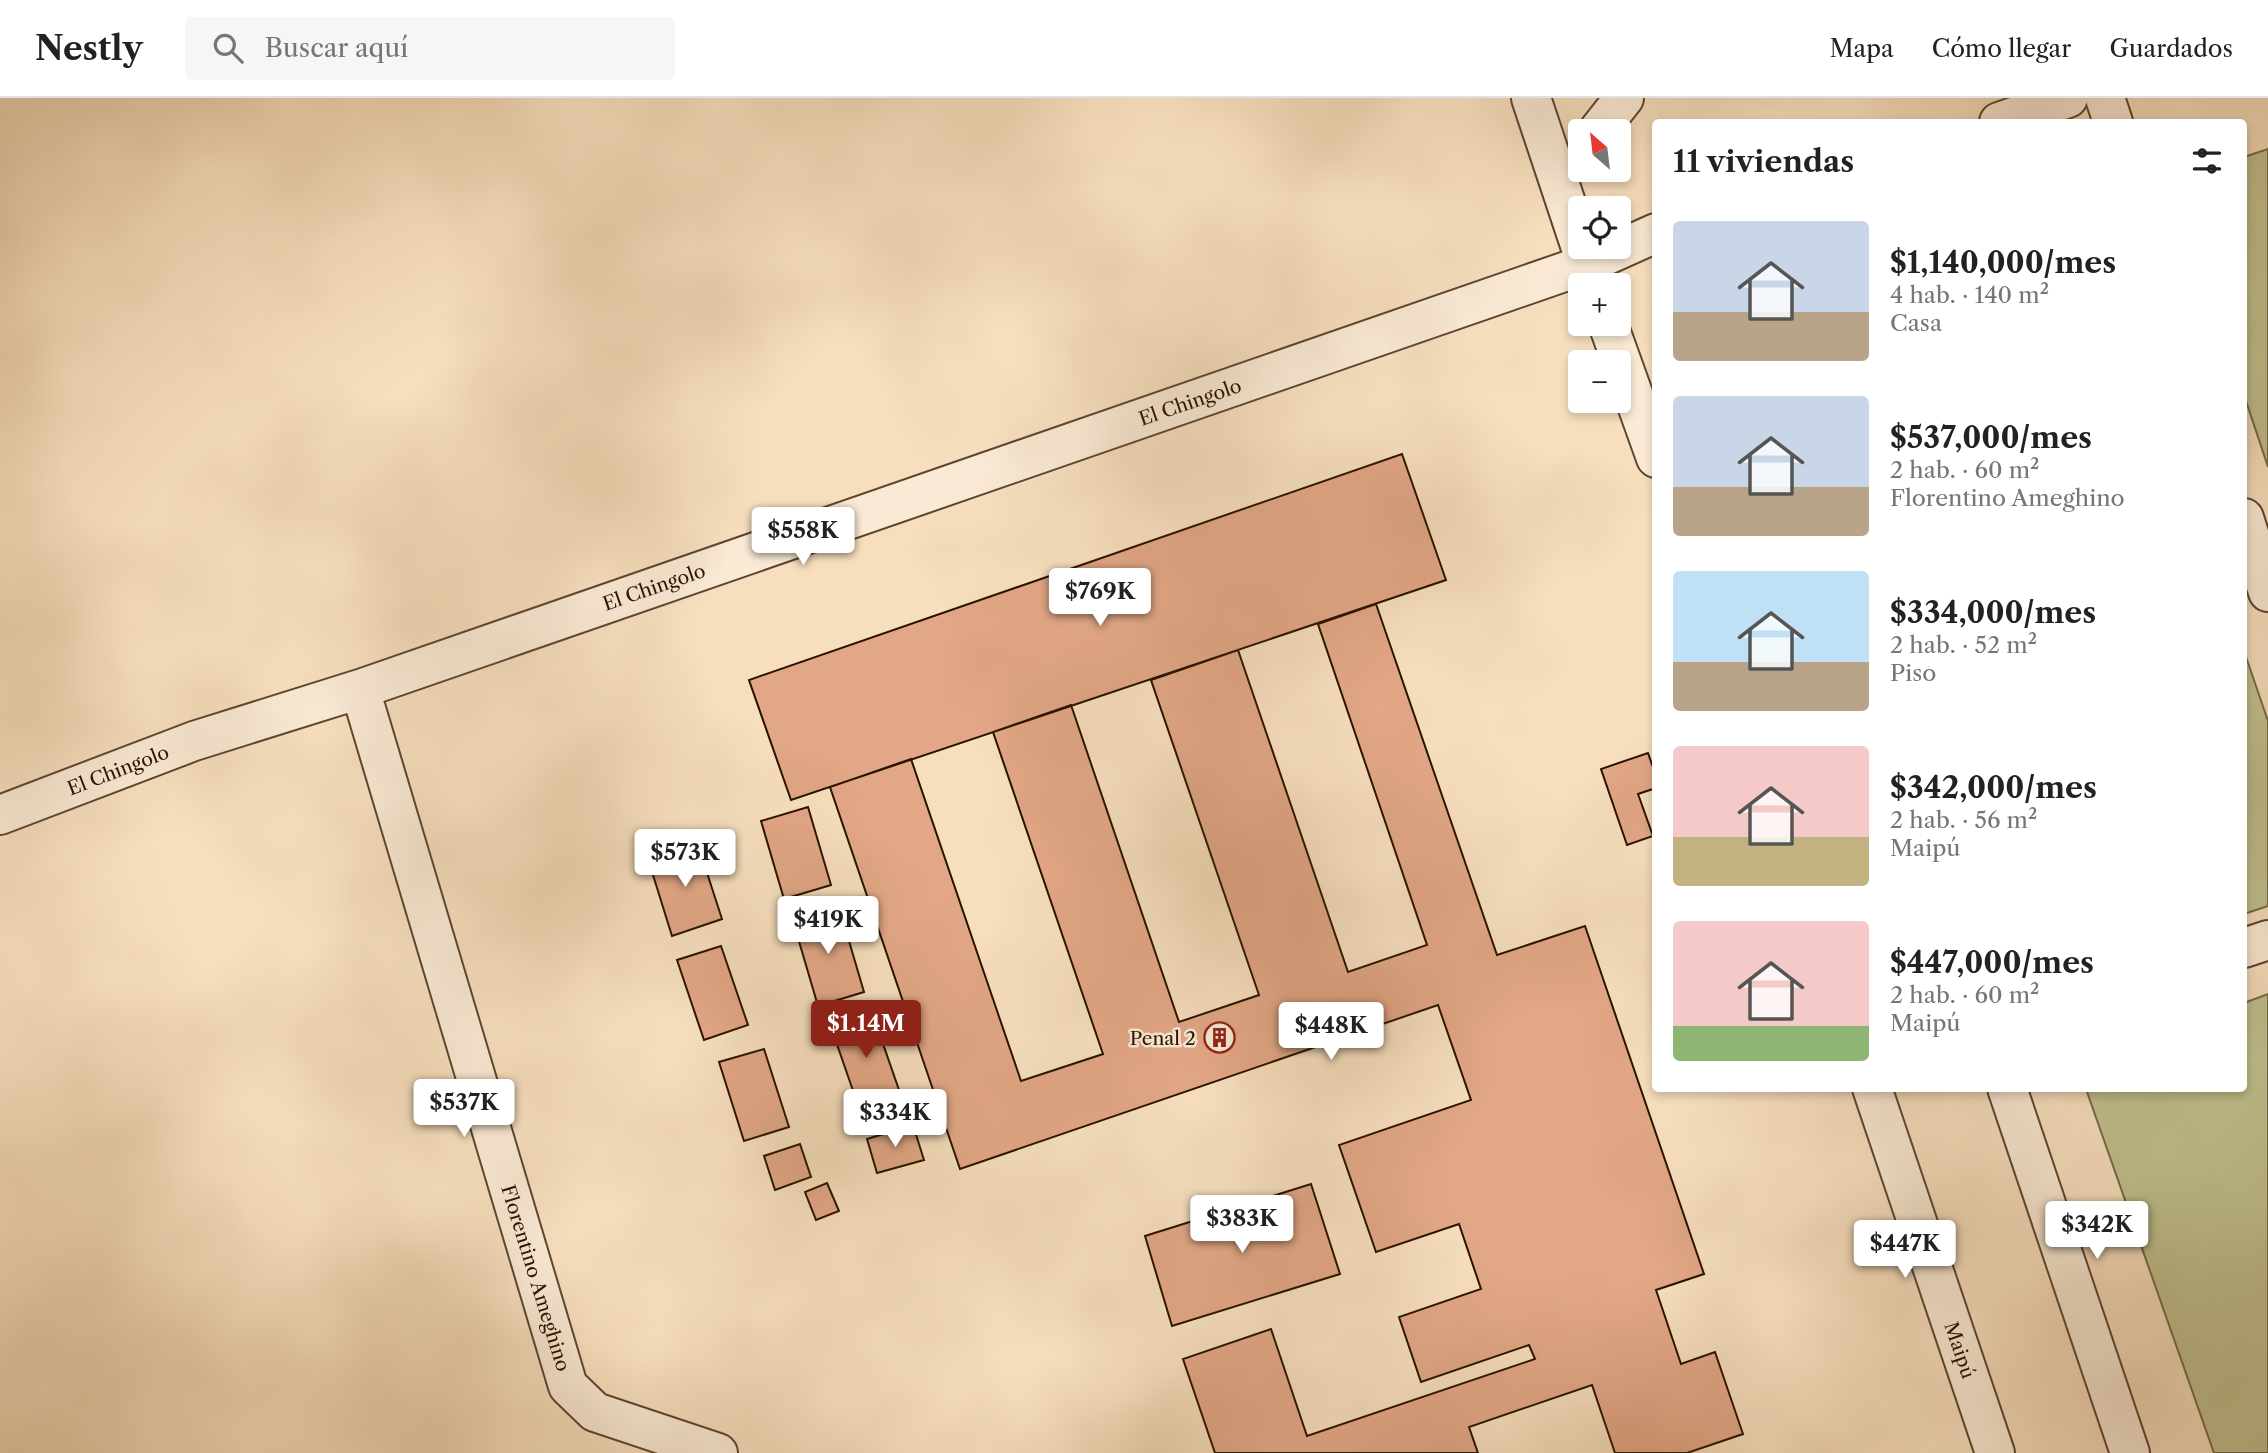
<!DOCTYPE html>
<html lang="es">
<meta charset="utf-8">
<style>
:root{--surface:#fff;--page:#f6f6f6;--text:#222;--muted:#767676;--line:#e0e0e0;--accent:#8f2418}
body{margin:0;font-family:"Libre Caslon Text",serif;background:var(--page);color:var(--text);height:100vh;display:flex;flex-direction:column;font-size:26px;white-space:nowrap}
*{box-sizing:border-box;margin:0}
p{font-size:23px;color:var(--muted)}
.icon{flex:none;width:38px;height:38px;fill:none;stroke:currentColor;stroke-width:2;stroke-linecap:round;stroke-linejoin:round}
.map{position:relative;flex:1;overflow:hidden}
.sheet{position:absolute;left:1652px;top:21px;width:595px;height:973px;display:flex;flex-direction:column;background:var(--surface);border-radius:7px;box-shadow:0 4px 10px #0003}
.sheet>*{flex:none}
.needle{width:46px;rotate:332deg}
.buttons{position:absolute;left:1568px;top:21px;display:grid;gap:14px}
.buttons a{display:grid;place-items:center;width:63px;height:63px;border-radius:7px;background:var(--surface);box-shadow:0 4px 10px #0003;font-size:35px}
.price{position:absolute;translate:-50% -60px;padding:0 16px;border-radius:7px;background:#fff;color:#222;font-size:23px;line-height:46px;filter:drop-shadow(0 2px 4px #0008)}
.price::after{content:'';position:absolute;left:50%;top:42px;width:21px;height:16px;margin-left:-10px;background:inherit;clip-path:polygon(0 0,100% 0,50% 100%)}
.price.selected{background:var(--accent);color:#fff}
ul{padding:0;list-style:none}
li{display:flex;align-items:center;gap:21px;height:175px;padding:0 21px}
li span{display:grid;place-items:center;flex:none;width:196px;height:140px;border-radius:7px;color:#555}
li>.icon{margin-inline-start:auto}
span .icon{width:84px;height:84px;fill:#fffc;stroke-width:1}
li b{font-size:30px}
h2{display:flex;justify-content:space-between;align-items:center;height:84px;padding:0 21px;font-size:30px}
header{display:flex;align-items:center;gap:42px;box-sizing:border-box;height:98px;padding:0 35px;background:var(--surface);border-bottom:2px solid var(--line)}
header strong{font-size:33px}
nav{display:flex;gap:38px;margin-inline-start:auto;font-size:24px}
.search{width:490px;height:63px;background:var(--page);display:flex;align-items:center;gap:18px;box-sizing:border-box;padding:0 24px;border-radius:7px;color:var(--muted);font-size:26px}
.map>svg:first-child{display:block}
</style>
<header>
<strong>Nestly</strong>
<div class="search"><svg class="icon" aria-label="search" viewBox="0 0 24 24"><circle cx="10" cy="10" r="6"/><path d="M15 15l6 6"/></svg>Buscar aquí</div>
<nav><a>Mapa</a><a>Cómo llegar</a><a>Guardados</a></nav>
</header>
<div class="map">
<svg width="2268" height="1355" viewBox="0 0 2268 1355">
<rect width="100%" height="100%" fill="#f7dfbe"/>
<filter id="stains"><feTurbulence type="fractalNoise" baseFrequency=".00286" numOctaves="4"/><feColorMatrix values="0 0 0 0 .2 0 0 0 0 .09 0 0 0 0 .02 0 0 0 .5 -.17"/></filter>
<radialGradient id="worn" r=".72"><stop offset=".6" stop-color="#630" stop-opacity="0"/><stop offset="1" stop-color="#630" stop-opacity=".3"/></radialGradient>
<path fill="#c0c18f" stroke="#746a48" stroke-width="2" d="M2268,51V369L2244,297V59Z
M2244,553L2268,623V808L2244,816Z
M2268,896V1355H2214L2086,991L2244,990V905Z"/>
<path fill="#e2a786" stroke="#291200" stroke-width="2" d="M1402,356L1446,482L791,702L749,582Z
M1376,506L1497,857L1585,828L1704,1176L1656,1192L1681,1266L1715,1254L1743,1336L1687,1355H1615L1592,1287L1469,1329L1478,1355H1215L1183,1261L1271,1231L1307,1338L1535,1261L1529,1247L1421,1284L1399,1219L1481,1191L1459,1126L1376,1154L1339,1047L1471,1002L1438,907L960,1071L830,689L911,661L1021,983L1103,956L993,634L1071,607L1179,924L1259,897L1151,582L1238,552L1348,874L1427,847L1318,526Z
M1648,655L1656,678V690L1638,696L1653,738L1627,747L1601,671Z
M808,709L831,787L784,801L761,723Z
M697,744L722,821L672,838L648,761Z
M839,809L864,894L818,908L793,823Z
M721,848L748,927L704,942L677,862Z
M873,917L899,992L858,1007L832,932Z
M764,951L789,1029L744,1043L719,964Z
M913,1027L924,1062L877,1075L867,1041Z
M800,1046L811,1079L775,1092L764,1058Z
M827,1085L839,1113L816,1122L805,1094Z
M1311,1086L1340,1176L1172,1228L1145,1138Z"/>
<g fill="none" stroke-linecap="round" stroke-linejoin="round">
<defs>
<path id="street" d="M1531,0L1580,147
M2105,0L2113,24
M1999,24L2068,0
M1598,33L1624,0
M1608,226L1656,360
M2244,420L2268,494
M360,591L568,1288L595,1314L718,1355
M0,717L194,643L360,591L1587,166L1656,135
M2244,850L2268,842
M1872,990L1995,1355
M2007,990L2130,1355"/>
</defs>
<use href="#street" stroke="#5c4530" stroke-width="42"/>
<use href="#street" stroke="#faead5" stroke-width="38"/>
</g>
<defs>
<symbol id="building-ring" viewBox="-11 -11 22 22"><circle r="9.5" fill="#faead5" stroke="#8f2418" stroke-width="1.5"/><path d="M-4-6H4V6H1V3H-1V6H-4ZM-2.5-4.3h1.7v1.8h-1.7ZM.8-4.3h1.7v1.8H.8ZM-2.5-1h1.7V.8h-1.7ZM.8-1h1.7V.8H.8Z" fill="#8f2418"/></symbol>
</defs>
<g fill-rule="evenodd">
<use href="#building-ring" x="1202" y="922" width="35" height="35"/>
</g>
<g text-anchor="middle" stroke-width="5" stroke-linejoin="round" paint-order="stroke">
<g font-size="19" fill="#291200" stroke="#faead5">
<text transform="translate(1190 304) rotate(-19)" y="7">El Chingolo</text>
<text transform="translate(654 489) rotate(-19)" y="7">El Chingolo</text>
<text transform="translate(118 672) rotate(-21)" y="7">El Chingolo</text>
<text transform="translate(536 1180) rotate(73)" y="7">Florentino Ameghino</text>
<text transform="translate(1960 1252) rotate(71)" y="7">Maipú</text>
</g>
<g font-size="19" fill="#291200" stroke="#faead5" text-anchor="end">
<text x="1196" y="947">Penal 2</text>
</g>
</g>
<rect width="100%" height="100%" filter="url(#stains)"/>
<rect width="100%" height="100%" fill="url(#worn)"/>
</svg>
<div class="buttons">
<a><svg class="needle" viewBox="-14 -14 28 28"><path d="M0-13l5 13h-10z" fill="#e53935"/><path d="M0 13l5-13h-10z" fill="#767676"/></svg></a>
<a><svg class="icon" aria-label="locate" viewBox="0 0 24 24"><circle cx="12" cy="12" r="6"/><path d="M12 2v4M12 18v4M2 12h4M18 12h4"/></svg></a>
<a>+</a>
<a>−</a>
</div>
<b class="price" style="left:803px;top:469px">$558K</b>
<b class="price" style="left:1100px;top:530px">$769K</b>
<b class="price" style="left:685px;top:791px">$573K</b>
<b class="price" style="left:828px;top:858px">$419K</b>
<b class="price selected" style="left:866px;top:962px">$1.14M</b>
<b class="price" style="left:1331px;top:964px">$448K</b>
<b class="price" style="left:464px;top:1041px">$537K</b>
<b class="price" style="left:895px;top:1051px">$334K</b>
<b class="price" style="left:1242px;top:1157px">$383K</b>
<b class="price" style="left:2097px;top:1163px">$342K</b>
<b class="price" style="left:1905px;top:1182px">$447K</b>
<section class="sheet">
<h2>11 viviendas<svg class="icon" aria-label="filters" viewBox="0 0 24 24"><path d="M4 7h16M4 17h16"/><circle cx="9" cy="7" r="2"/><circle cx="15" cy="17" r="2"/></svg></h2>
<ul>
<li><span style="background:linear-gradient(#c9d6e8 65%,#b9a48a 0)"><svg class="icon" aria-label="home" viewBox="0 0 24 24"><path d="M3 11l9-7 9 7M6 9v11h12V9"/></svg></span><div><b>$1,140,000/mes</b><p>4 hab. · 140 m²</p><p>Casa</p></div></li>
<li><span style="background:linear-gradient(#c9d6e8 65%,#b9a48a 0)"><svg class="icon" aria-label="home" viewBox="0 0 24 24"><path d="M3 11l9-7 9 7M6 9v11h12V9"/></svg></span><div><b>$537,000/mes</b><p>2 hab. · 60 m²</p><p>Florentino Ameghino</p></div></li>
<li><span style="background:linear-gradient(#bfe0f5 65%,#b9a48a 0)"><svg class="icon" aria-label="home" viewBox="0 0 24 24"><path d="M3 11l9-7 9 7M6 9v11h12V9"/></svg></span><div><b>$334,000/mes</b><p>2 hab. · 52 m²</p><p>Piso</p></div></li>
<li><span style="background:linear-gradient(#f6c9c9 65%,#c2b280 0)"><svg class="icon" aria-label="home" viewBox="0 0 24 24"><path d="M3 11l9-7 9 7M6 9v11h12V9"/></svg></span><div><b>$342,000/mes</b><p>2 hab. · 56 m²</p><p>Maipú</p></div></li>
<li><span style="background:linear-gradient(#f6c9c9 75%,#8fb573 0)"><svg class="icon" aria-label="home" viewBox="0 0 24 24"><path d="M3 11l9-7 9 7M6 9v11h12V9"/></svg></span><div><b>$447,000/mes</b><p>2 hab. · 60 m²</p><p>Maipú</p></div></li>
</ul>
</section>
</div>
